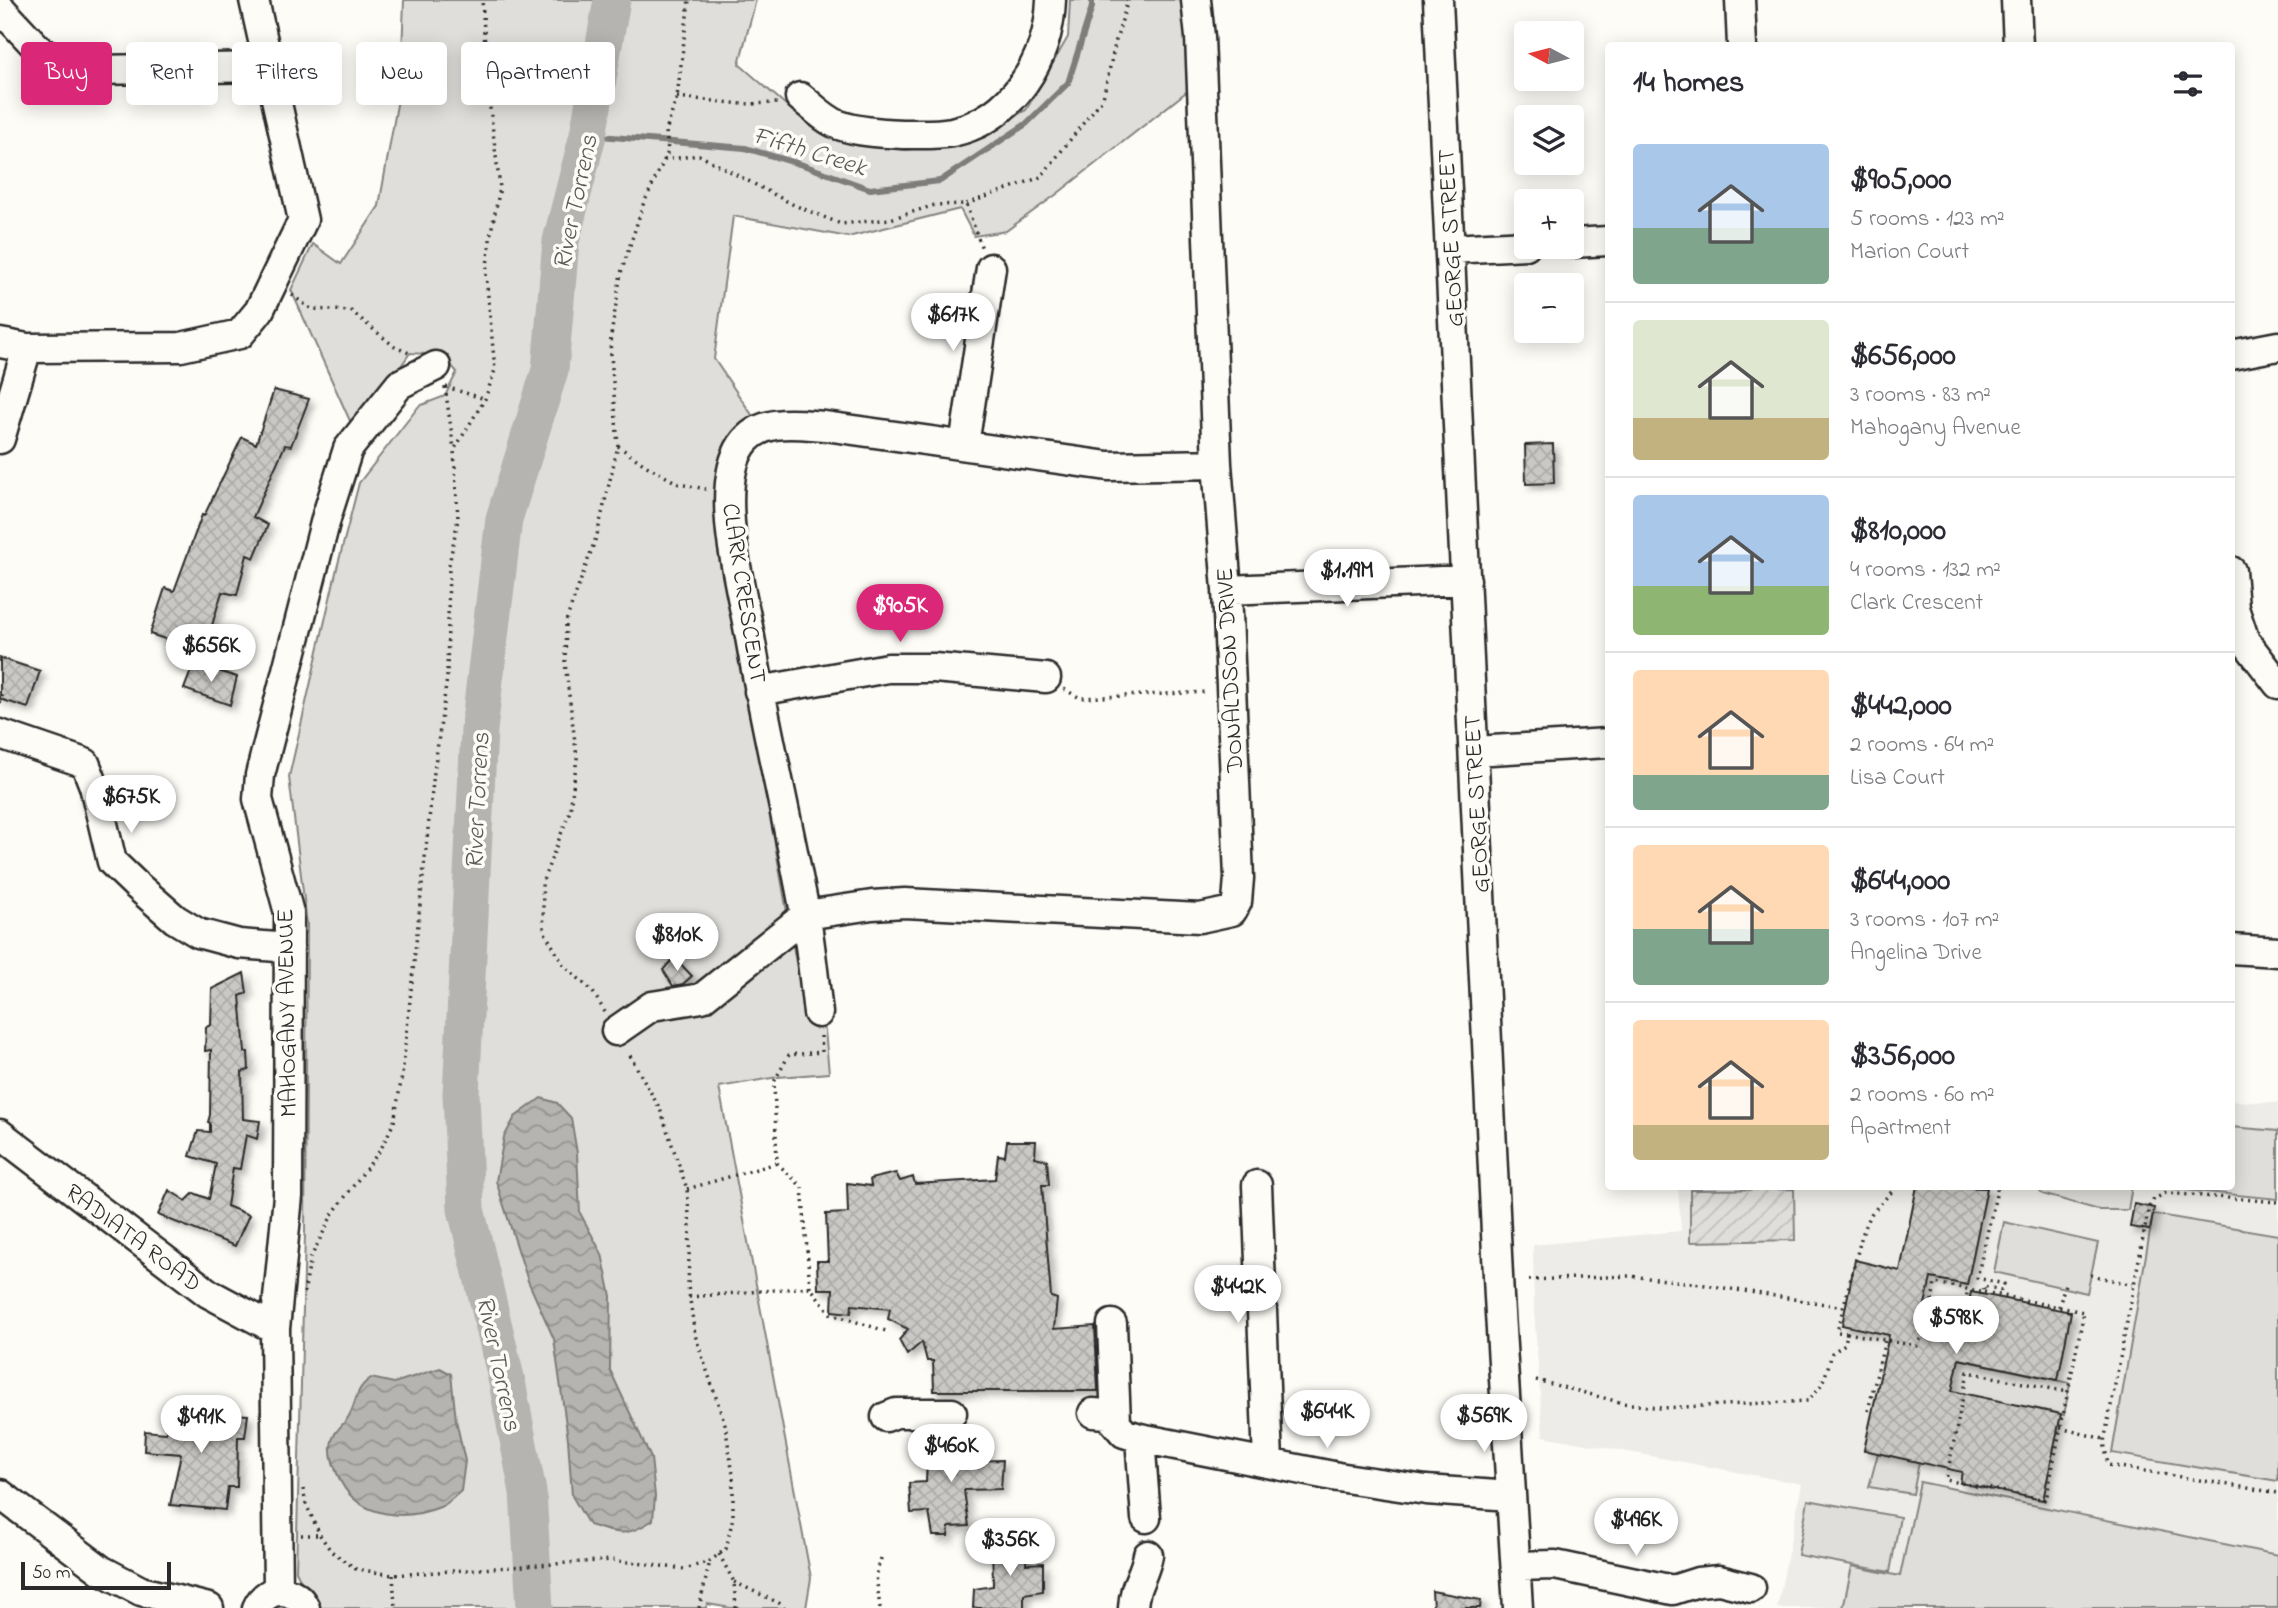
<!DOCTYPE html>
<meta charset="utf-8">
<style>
:root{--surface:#fff;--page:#f7f7f7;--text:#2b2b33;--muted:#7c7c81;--line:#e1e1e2;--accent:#db2777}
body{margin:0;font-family:"Indie Flower",sans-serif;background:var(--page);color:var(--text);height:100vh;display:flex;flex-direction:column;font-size:26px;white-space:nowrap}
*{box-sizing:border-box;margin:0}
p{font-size:23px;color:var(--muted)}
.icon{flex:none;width:38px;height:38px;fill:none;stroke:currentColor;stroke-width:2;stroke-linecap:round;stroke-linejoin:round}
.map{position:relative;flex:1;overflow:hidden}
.sheet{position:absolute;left:1605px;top:42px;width:630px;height:1148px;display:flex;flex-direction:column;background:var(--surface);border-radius:7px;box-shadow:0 4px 18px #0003}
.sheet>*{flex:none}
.guide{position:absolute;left:21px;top:42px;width:665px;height:63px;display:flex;gap:14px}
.needle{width:46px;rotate:277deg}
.buttons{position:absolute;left:1514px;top:21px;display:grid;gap:14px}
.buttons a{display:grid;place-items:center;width:70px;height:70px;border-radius:7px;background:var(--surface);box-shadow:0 4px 18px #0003;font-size:35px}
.scale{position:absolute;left:21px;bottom:18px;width:150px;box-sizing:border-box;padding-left:7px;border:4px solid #2b2b2b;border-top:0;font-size:19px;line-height:24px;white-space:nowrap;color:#2b2b2b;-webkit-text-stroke:5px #fdfcf7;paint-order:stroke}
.price{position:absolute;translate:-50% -60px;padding:0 16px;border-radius:24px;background:#fff;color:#222;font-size:23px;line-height:46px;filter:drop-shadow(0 2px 4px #0008)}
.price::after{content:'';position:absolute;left:50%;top:42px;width:21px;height:16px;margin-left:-10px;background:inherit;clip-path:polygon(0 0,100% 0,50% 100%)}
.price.selected{background:var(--accent);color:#fff}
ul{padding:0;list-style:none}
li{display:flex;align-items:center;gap:21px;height:175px;padding:0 28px}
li+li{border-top:2px solid var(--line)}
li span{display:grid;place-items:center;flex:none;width:196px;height:140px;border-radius:7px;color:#555}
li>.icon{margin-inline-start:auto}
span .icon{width:84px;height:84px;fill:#fffc;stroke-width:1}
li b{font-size:30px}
h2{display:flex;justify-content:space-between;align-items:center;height:84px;padding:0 28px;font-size:30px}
.pill{padding:0 24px;border-radius:7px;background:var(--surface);box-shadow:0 4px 18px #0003;font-size:24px;line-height:63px}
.pill.selected{background:var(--accent);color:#fff}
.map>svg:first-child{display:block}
</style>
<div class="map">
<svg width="2278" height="1608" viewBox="0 0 2278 1608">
<defs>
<pattern id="garden-furrows" width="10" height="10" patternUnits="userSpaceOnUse" patternTransform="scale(1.75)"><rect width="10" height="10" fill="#dfdeda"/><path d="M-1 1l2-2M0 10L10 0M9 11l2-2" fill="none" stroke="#c0bfbb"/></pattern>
<pattern id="water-waves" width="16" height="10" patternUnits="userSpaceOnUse" patternTransform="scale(1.75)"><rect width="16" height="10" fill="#b5b4b1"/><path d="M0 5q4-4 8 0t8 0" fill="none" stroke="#939390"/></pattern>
<pattern id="building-cross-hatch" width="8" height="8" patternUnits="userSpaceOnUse" patternTransform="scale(1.75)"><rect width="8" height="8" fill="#c9c8c4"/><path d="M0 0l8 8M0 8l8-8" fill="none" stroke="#adaca9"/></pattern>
<filter id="shadow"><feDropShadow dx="5" dy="5" stdDeviation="3.5" flood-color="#0004"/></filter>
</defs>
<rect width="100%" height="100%" fill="#fdfcf7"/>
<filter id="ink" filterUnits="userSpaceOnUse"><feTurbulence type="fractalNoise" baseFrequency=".0143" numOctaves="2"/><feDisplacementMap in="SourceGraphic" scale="14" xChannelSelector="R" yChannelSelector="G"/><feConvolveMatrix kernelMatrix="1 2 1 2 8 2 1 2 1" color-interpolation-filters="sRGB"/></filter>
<g filter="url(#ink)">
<path fill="#edece8" d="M2231,1101L2278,1103V1608H1777L1802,1484L1543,1436L1534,1309L1533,1245L1681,1231L1678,1187L2231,1186Z"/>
<path fill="#dfdeda" stroke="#858482" stroke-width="2" d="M404,0H756L739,64L786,105L848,143L907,150L973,139L1026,110L1068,37L1070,0H1186L1195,85L1057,194L1006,231L974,236L960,209L848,237L733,216L714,359L752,415L728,439L716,477L720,535L806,1019L825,1030L829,1073L778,1077L719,1087L811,1578L806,1608H731L707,1604L706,1608H321L306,1592L296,1571L305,1234L307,924L289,777L337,568L359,483L419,406L445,396L457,372L442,355L410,353L355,432L291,290L313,244L341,264L379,206L401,82Z
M2231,1127L2278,1131V1199L2175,1189V1186H2231Z
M2132,1186L2128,1210H2099L2042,1194L2037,1187Z
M2153,1214L2278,1235V1481L2112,1453Z
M2004,1222L2098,1243L2087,1293L1994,1272Z
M1958,1359L2070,1383L2064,1415L1978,1397L1936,1466Z
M1878,1453L1919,1462L1913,1494L1869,1487Z
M1920,1482L2278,1555V1608H1843L1852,1566L1900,1576Z
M1808,1500L1900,1517L1890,1572L1798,1555Z"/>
<path fill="url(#garden-furrows)" stroke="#858482" stroke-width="2" d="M1794,1189L1795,1240L1690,1242V1190Z"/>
<path fill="url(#water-waves)" stroke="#7e7d7b" stroke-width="2" d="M541,1098L557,1103L571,1118L577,1153L580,1213L602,1254L611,1296L610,1370L651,1458L655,1496L653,1520C626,1538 619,1534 589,1525L572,1496L568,1439L554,1339L528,1281L496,1181L504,1137L515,1117Z
M440,1368L451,1374L456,1420L465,1461L461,1491C455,1496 448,1504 440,1507C405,1521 360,1518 341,1482C336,1472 330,1456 331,1446C332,1433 341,1427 347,1419C358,1403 353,1390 371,1378L394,1383Z"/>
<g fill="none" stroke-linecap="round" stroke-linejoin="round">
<path stroke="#7e7d7b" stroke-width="6" d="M588,135L745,148L803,165L870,189L940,181L1026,124L1068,83L1092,7V0"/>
<path stroke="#b5b4b1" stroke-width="37" d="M535,1608L528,1492L507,1382L466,1209L461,1094L467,977L479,730L504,519L550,370L561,241L588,135L612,0"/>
</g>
<path fill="url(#building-cross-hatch)" stroke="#2b2b2b" stroke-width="2" filter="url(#shadow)" d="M274,390L309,399L291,446L285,445L253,517L268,525L254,558L247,555L237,595L222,592L204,652L150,634L165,588L174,591L202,515L204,516L242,437L256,444Z
M1553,444L1554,483L1526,484L1525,445Z
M0,658L40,671L28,708L0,699Z
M194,663L237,677L230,705L184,689Z
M674,957L692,976L683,984L673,986L663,970Z
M244,973L247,993L240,996L245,1052H248L249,1070L242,1072L243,1119L260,1121L257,1139L246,1135L240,1169L233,1168L227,1206L249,1215L235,1246L158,1215L169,1190L186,1201L194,1193L209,1199L216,1164L190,1156L198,1131L210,1132V1123L208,1122L210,1115L211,1050L205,1051L206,1027L211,1025L212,989Z
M1007,1141H1036L1035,1157L1047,1160L1049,1185H1042L1051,1297L1057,1299L1054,1329L1095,1326L1098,1391H934L933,1361H927L922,1342L907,1355L899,1340L908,1329L888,1319L890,1309L852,1305L851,1313L832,1311L833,1289H818L817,1261H828L826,1214L848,1213L847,1183L871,1186L870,1179L896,1173L900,1181L913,1177L915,1184L995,1179L998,1155L1005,1156Z
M1917,1186L1987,1188L1967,1285L1931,1278L1923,1313L1965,1322L1971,1292L2071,1312L2058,1380L1959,1359L1952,1391L2061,1414L2043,1500L1960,1483L1962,1472L1864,1450L1889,1335L1842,1325L1855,1260L1900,1271Z
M2134,1204L2154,1208L2150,1230L2130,1227Z
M170,1410L248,1415L245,1437H238L237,1487H228L225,1510L170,1505L181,1454L144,1451L145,1431L166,1433Z
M960,1435L961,1461L1003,1460L1001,1489L964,1490L969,1526L949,1527L948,1536H933L929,1512L911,1513L909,1483L926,1482L928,1436Z
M992,1542L1028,1543L1026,1564L1043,1563V1591L1024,1594V1608H973L974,1589L993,1586Z
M1432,1591L1481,1600L1480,1608H1433Z"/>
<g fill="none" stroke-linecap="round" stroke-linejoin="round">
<defs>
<path id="minor" d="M1438,0L1499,1297L1518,1608
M1740,0L1742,46
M2016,0L2018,46
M0,8L42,53L96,70L270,67
M800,97C812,106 825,120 839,125C859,132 882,133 903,134C919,134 936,135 952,132C1013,119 1049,59 1051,0
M1572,243L1608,241
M1450,249L1526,245
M0,343L27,348L181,347L240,334L259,311L303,220L254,0
M2231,355L2278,346
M0,439L27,348
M964,445L991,268
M2231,571L2234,608L2245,641L2278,684
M1227,590L1466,580
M759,691L888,668H934L1046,678
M0,734L85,763L94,786L112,862L135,884L175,919L198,933L239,944L289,948
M1474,751L1608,743
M2231,949L2278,952
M818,1013C814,980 811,946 805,913C788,821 766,730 750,637C743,599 733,561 730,522C728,498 728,466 742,445C761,417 797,424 825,426L1108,466L1217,464
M616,1031L652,1006L702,998L806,915L872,905L905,903L1200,918L1232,911L1237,902L1239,878L1227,590L1217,464L1200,37L1196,0
M0,1134L208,1293L275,1329
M1257,1185L1268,1462
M1112,1324L1116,1423
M1093,1413L1108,1414L1124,1433L1140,1438L1146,1518
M886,1417L896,1413H952
M1140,1438L1338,1477L1426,1490L1511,1496
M0,1494L101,1570L141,1591L209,1608
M1516,1566L1555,1565L1673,1590L1698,1582L1719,1580L1751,1588
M278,1590L275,1329L288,1196L289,913L258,799L260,775L327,515L348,449L400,384L436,366
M257,1608C267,1585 295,1586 305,1608
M1133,1608C1134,1584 1144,1577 1148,1555"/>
</defs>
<use href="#minor" stroke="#2b2b2b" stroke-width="33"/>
<path stroke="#2b2b2b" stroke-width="3.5" stroke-dasharray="2 5" stroke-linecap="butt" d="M677,97L742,104L779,103
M664,160L699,155L794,205L841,224L890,219L935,205L966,204L982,249
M966,204L1041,177L1103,98L1116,40L1128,0
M292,295L311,309L351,311L395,347L409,353
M445,387L454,449
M446,387L485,399
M618,446L645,465L679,484L706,489
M1064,689L1080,698L1208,692
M0,703L3,693
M605,1012L593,992L563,964L544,931L542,883L570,811L577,758L565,663L566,621L597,535L618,446L610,342L621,273L643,205L668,152L666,131L677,97L689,0
M821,1036L822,1052L789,1055L774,1082L777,1163L802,1187L810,1287L831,1314L886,1331
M687,1189L777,1163
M2278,1202L2166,1193L2154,1199L2149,1207L2104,1442L2108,1465L2278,1493
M2091,1275L2133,1285
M1529,1280L1630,1276L1693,1283L1844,1307
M1984,1292L2084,1312L2046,1500L1946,1480L1968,1372L2068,1392
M304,1293L311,1257L333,1213L381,1149L394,1122L402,1076L434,772L447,678L449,565L458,519L454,450L485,399L495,370L486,275L491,232L500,188L488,92L482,0
M689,1297L810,1287
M2059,1307L2066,1280
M1929,1319L1960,1326L1968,1289
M1847,1333L1837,1332L1862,1235L1871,1214L1897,1186
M1536,1380L1623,1403L1661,1408L1808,1401C1823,1388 1827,1371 1832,1353L1845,1344L1847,1333L1917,1346L1929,1319L1935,1283L1984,1292L1983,1286L2001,1290L2004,1284L1977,1278L1998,1186
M1868,1411L1885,1340
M2060,1428L2104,1439
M303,1489L306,1504L320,1535L331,1551L356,1569L393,1575L612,1560L685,1569L710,1561L726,1549L733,1517V1475L725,1424L695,1335L688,1286L690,1229L687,1189L660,1109L628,1052
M301,1535H320
M719,1554L734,1582L736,1608
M393,1575L395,1608
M734,1582L779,1603L784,1608
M699,1608L710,1561
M880,1608L876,1575L882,1555"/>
<use href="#minor" stroke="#fdfcf7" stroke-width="28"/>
</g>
</g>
<g text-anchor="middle" stroke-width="7" stroke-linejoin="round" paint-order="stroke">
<g font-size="24" fill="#2b2b2b" stroke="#fdfcf7">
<text transform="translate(1450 238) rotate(-93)" y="8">GEORGE STREET</text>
<text transform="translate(745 593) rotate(81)" y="8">CLARK CRESCENT</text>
<text transform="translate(1229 670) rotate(-93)" y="8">DONALDSON DRIVE</text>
<text transform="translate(1476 804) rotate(-93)" y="8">GEORGE STREET</text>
<text transform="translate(286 1013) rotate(-91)" y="8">MAHOGANY AVENUE</text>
<text transform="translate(134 1237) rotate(37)" y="8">RADIATA ROAD</text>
</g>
<g font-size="26" font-style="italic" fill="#5b5b5a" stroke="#fdfcf7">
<text transform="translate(810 150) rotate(17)" y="9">Fifth Creek</text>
<text transform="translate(574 202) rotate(-78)" y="9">River Torrens</text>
<text transform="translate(476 801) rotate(-87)" y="9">River Torrens</text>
<text transform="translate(500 1363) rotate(78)" y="9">River Torrens</text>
</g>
</g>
</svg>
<div class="buttons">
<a><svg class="needle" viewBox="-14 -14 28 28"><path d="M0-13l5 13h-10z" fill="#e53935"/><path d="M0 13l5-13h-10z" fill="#7c7c81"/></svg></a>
<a><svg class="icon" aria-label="layers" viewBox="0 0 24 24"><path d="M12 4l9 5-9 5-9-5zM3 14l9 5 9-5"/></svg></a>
<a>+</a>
<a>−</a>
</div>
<div class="scale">50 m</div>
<b class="price" style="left:953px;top:353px">$617K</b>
<b class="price" style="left:1347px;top:609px">$1.19M</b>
<b class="price selected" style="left:900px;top:644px">$905K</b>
<b class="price" style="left:211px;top:684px">$656K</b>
<b class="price" style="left:131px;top:835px">$675K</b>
<b class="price" style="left:677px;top:973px">$810K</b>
<b class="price" style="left:1238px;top:1325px">$442K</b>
<b class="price" style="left:1956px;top:1356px">$598K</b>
<b class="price" style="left:1327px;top:1450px">$644K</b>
<b class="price" style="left:1484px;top:1454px">$569K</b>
<b class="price" style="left:201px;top:1455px">$491K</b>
<b class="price" style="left:951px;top:1484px">$460K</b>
<b class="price" style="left:1636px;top:1558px">$496K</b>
<b class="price" style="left:1010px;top:1578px">$356K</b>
<div class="guide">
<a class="pill selected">Buy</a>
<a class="pill">Rent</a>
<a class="pill">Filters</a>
<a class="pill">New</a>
<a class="pill">Apartment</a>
</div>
<section class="sheet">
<h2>14 homes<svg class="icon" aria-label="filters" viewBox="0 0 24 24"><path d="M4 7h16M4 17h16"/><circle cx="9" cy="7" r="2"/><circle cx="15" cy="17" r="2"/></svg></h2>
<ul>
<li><span style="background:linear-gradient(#a9c7e8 60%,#7fa58c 0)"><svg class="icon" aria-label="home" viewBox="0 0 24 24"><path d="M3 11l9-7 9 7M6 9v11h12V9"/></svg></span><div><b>$905,000</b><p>5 rooms · 123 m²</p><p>Marion Court</p></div></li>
<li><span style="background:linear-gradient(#dfe7d0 70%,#c2b280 0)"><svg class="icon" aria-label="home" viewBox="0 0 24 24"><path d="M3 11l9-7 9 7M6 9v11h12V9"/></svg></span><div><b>$656,000</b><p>3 rooms · 83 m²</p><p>Mahogany Avenue</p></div></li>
<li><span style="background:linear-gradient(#a9c7e8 65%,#8fb573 0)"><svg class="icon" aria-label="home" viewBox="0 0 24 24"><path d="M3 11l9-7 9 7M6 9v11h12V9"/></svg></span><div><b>$810,000</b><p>4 rooms · 132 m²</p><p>Clark Crescent</p></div></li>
<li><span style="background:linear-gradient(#ffd9b3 75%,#7fa58c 0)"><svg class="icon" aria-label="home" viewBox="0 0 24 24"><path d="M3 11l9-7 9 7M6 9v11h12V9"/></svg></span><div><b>$442,000</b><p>2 rooms · 64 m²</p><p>Lisa Court</p></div></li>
<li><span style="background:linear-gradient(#ffd9b3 60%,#7fa58c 0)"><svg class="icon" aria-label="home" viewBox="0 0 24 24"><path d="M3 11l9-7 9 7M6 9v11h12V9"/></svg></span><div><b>$644,000</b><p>3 rooms · 107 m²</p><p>Angelina Drive</p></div></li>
<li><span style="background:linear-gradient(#ffd9b3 75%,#c2b280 0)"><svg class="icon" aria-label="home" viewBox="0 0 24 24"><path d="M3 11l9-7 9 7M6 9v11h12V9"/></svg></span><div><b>$356,000</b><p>2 rooms · 60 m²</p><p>Apartment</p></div></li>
</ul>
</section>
</div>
